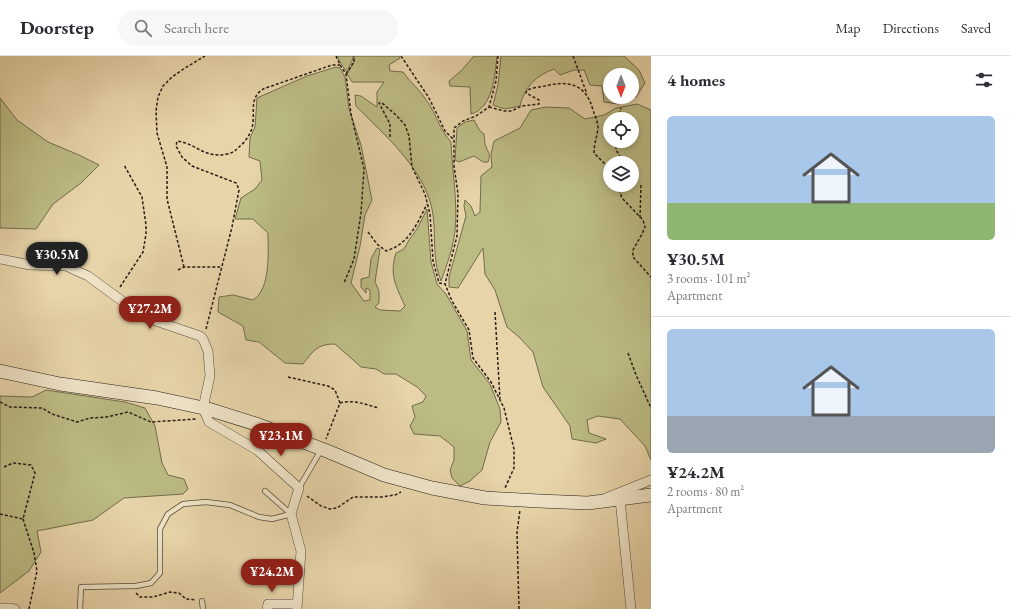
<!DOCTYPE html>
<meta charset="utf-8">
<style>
:root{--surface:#fff;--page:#f7f7f7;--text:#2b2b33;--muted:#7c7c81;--line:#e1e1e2;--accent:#8f2418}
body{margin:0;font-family:"EB Garamond",serif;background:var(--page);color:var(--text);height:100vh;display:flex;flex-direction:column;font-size:15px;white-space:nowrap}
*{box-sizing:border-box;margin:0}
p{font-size:13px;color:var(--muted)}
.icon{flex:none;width:22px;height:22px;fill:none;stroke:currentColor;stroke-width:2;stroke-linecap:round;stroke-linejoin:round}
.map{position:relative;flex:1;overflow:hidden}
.sheet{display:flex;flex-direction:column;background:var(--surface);width:360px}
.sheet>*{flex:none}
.needle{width:26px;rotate:180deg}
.buttons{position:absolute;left:603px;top:12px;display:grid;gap:8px}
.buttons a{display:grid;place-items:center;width:36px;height:36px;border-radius:50%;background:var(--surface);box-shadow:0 2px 6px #0003;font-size:20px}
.price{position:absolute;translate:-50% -34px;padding:0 9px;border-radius:14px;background:var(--accent);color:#fff;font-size:13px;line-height:26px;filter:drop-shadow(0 1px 2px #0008)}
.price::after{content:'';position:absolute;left:50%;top:24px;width:12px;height:9px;margin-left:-6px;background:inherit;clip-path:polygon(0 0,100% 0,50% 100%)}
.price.on{background:#222;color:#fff}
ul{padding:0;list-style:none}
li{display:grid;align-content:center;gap:8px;height:212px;padding:0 16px}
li+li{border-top:1px solid var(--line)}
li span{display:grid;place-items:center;height:124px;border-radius:6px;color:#555}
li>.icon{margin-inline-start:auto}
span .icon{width:72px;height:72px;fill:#fffc;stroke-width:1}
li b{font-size:17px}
h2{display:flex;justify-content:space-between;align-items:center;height:48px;padding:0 16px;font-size:17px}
header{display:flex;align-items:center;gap:24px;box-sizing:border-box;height:56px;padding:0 20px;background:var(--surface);border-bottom:1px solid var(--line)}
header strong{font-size:19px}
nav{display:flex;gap:22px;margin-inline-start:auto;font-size:14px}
.search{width:280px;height:36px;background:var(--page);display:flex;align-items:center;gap:10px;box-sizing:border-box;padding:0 14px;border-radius:22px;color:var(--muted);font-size:15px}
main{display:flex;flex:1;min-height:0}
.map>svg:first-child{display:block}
</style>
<header>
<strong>Doorstep</strong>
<div class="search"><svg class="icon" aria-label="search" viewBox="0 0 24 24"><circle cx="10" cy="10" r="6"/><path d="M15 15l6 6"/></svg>Search here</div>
<nav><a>Map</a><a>Directions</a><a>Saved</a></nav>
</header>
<main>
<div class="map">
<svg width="651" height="553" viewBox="0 0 651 553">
<rect width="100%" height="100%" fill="#e7d4a9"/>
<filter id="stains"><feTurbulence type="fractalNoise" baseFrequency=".005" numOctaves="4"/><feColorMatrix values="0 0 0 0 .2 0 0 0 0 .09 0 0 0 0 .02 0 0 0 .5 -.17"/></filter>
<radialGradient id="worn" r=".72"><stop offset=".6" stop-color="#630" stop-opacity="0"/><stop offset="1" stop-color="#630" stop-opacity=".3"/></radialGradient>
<path fill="#bcbb84" stroke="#716c4c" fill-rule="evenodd" d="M337,0H353L352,5L347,16L341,8Z
M354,0H399L400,2L389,9L390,15L403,16C410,26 420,34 427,45C436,58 440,74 451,86C452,115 458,146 455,175C453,192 447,209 441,225C431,201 437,177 432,153C423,111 384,79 356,50L355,39L361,40L377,51V36L384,26H352L347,18L354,6Z
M474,0H497C495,19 493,52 471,58L470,31L450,30L449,25L461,15Z
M501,0H624L639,14L645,27L636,41L618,48L604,46L602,30L590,29L584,14H574L560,19L554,13C537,19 524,31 520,50L505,53L493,49L498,29ZM610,19H632V41H610Z
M336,11L340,12L345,21L349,53L361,89L372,144L365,159L360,190L351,227L364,245L370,244V234L366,232V237L361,231V223L369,221L371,203L377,192L380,193L375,226L379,235V247L375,251L380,254L400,255L405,250C396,230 389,219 396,197L404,193L409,184L417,173L427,153L431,206L437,228L446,238L467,275L471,304L490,328L500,353L501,366L490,386L482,414L470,425L460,430L452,422L450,414L454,404V391L440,380L414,378L410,370L415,361L412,350L423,346L426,340L417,331L396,318H384L376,313L361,311L335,288C317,288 313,295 303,308L285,307L259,286L246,284L243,270L218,256L219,241L233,239L253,244C271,233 268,196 268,177L253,163H235L241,142L255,133L262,124L260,105L249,101L250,82L255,71L257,42L307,20Z
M0,42L17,64L48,86L79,99L99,109L81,127L53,148L36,173L0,172Z
M637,48L651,54V404L645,390L620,363L598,360L587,364L589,377L606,383L596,387L572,383L570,370L543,331L533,296L519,281L507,271L495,234L485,218L483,192L458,232L449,231V221L466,160L464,150L465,144L471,150L475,160L480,156L481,120L492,111L491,98L494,85L520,72L531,54L546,51L569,52L585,63L604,59L616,52ZM610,63H632V85H610ZM610,107H632V129H610Z
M474,64L480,75L484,78C485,82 484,87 486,91C489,98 491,98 488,106H483L474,100L459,106L455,104L457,72L465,66Z
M46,334L125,346L145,352L155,370L162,407L168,419L184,423L188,433L183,438L124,442L93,464L37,475L41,496L29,515L0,537V340L32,341Z"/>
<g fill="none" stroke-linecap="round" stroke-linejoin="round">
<defs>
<path id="lane" d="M299,432L321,394
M265,435L291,458
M202,545L203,553
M80,553L81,531L136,530L151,527L160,517V473L168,458L183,448L206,446L230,449L259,461L272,463L291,458"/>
<path id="street" d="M0,203L30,209L66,210L88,220L144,261L200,280L203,283L208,295L210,320L203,352L209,366L257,394L299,432L291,458L301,495L297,553
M606,442L651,424
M620,443L631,553
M0,552H11L15,553
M267,553L268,548H297"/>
<path id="secondary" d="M0,315L60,328L157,342L208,353L259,369L327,395L384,419L432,432L485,442L539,445L588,447L651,439"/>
</defs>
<use href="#lane" stroke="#564a39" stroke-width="6"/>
<use href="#street" stroke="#564a39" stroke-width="10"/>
<use href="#secondary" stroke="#261c14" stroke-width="14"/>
<path stroke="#261c14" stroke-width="1.5" stroke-dasharray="3 2" stroke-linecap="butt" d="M336,0L340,9L346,18L351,58L364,113L361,157L354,203L344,227
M401,0L429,42L445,75L454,84
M498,0L496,25L489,51L476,60L463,65L454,72V110L458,138L457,180L445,228L452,245L469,274L473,302L491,326L504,352L514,393V412L505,432
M573,0L587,38
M346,18L354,6V0
M489,51L504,55H511L522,50L539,48V44L526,37L527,34C532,32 539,31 545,30C569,24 586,28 593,54C595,60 598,66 598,72C597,81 594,88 594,97L610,113
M618,63L621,52
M390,81V68L379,47H382L396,59L405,69L409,80L412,111L425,138L430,158L433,205L439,227L445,228
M616,85V94L624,107
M617,129L622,142L643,164L645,171L642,178L633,194V201L651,221
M619,136L626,129
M640,162L641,128
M368,176L377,188L386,195C409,188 417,168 427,148
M184,211L167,143V111L157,77L156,55L158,41L163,30L172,21L185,12L205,0
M178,214L184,211H222
M120,231L143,196L146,178V169L142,141L124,109
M495,256L500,344
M206,273L232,171L239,134L238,131L236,127L192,110L182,101L176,90L177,85C196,87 204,103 227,98C233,97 236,94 240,90C245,86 250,79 252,72C256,57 248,43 263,33L332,9H340
M628,297L636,319L651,352
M288,321L328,330L335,334L340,347L326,383
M0,346L10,351L42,352L52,358L77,366L90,362L107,361L128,356L151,366L197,363
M340,347C354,343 366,349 379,352
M307,440L321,450L330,453L337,452L353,441H382L395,439L401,436
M0,458L23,463L35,417L31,409L13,407L4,411
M23,463L34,497L37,515L29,553
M136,537L140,541H153L170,536L179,537L186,543L196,544
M519,553L517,476L520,454"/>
<use href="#lane" stroke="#efe3c7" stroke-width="4.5"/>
<use href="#street" stroke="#efe3c7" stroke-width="9"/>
<use href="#secondary" stroke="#efe3c7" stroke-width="13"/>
</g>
<rect width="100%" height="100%" filter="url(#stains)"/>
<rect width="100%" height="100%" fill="url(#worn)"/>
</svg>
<div class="buttons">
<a><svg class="needle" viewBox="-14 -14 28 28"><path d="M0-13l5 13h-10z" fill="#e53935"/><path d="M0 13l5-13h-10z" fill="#7c7c81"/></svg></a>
<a><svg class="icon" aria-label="locate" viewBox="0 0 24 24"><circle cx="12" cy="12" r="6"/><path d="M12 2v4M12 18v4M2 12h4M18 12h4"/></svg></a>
<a><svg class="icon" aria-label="layers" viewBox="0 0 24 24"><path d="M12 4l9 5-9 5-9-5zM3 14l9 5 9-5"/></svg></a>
</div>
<b class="price on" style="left:57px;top:220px">¥30.5M</b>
<b class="price" style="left:150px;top:274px">¥27.2M</b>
<b class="price" style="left:281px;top:401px">¥23.1M</b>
<b class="price" style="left:272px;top:537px">¥24.2M</b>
</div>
<section class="sheet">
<h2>4 homes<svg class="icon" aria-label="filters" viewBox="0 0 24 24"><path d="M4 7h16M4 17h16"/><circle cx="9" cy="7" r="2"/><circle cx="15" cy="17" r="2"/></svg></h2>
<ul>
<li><span style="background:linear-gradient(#a9c7e8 70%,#8fb573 0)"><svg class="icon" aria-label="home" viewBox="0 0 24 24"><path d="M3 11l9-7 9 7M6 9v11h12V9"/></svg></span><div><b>¥30.5M</b><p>3 rooms · 101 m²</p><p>Apartment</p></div></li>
<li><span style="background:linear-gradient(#a9c7e8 70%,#9aa5b1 0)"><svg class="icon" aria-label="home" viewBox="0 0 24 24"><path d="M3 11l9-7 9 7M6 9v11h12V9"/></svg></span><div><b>¥24.2M</b><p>2 rooms · 80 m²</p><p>Apartment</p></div></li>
</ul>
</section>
</main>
